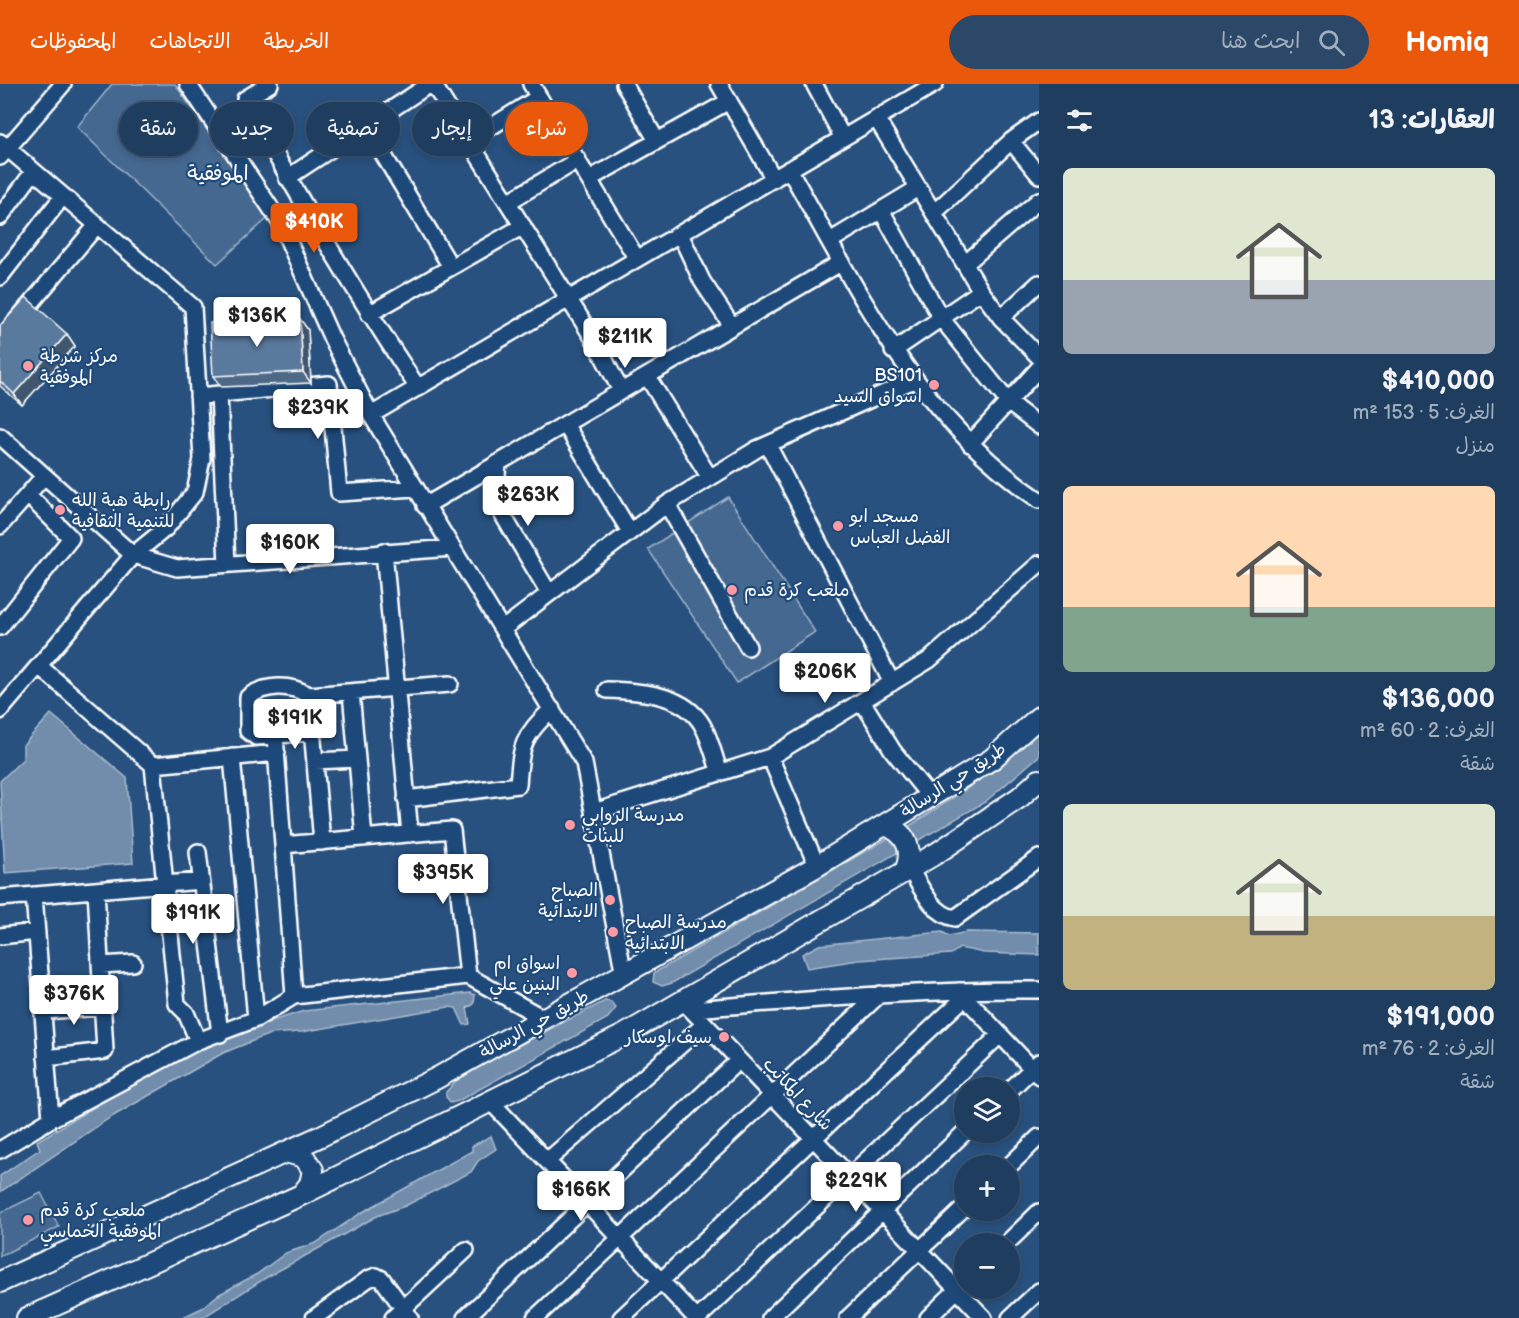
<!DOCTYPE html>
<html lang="ar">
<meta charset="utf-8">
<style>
:root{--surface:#1e3d5f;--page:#2b4868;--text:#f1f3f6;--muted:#a1aebd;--line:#3c5674;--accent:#ea580c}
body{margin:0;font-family:"Balsamiq Sans","Playpen Sans Arabic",sans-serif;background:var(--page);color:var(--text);direction:rtl;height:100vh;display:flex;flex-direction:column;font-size:22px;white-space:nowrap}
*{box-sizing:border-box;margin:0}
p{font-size:20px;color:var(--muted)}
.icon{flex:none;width:33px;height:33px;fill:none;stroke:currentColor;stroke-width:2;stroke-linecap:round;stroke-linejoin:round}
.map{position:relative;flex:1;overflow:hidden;direction:ltr}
.details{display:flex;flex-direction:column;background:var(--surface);width:480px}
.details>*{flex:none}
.banner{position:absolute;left:18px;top:18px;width:570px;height:54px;direction:rtl;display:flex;gap:12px}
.buttons{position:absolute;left:954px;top:993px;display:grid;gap:12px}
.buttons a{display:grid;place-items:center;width:66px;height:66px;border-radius:50%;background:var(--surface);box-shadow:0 3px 9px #0003,0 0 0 2px var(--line);font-size:30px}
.price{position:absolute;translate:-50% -51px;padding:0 14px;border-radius:6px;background:#fff;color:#222;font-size:20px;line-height:39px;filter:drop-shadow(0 2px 3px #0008)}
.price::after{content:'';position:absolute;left:50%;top:36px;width:18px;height:14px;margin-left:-9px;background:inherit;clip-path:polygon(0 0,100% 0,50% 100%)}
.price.current{background:var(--accent);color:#fff}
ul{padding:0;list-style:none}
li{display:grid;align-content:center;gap:12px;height:318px;padding:0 24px}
li span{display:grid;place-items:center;height:186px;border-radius:9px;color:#555}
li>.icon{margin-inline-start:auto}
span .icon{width:108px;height:108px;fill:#fffc;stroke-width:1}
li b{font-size:26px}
h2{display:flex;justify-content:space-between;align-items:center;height:72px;padding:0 24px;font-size:26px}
.tag{padding:0 21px;border-radius:27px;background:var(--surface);box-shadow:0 3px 9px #0003,0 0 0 2px var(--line);font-size:21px;line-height:54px}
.tag.current{background:var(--accent);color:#fff}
header{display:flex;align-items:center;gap:36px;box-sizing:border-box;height:84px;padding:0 30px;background:var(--accent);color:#fff}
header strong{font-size:28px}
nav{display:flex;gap:33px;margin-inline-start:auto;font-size:21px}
.search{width:420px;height:54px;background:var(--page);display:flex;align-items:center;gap:15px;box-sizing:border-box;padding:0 21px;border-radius:33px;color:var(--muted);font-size:22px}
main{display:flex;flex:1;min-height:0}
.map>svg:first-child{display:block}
</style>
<header>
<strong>Homiq</strong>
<div class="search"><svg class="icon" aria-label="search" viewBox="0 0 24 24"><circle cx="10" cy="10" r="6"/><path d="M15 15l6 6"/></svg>ابحث هنا</div>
<nav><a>الخريطة</a><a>الاتجاهات</a><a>المحفوظات</a></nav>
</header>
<main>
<section class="details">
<h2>العقارات: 13<svg class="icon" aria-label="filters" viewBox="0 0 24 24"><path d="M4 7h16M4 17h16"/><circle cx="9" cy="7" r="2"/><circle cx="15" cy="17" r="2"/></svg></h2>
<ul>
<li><span style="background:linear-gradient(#dfe7d0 60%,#9aa5b1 0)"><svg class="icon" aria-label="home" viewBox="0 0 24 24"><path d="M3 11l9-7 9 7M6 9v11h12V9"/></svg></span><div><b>$410,000</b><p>الغرف: 5 · 153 m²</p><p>منزل</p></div></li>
<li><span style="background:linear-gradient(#ffd9b3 65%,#7fa58c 0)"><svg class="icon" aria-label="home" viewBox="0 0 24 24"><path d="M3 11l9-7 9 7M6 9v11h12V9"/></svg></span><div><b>$136,000</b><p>الغرف: 2 · 60 m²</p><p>شقة</p></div></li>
<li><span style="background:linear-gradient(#dfe7d0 60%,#c2b280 0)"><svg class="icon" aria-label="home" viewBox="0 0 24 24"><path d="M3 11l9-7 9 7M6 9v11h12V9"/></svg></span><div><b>$191,000</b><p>الغرف: 2 · 76 m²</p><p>شقة</p></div></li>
</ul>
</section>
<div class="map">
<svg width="1039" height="1234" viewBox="0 0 1039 1234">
<rect width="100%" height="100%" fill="#28517f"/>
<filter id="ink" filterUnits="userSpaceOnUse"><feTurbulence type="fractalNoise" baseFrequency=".0167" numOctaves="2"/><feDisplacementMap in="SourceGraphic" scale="12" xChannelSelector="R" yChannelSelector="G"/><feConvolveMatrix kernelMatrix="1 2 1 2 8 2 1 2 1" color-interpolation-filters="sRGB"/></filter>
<g filter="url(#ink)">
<path fill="#446890" stroke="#a2b4c8" stroke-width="1.5" d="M112,0H175L268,134L217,180L77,43Z
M728,413L815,548L737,599L648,465Z
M41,1109L59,1143L0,1172V1129Z"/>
<path fill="#718dab" stroke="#aabbcd" stroke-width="1.5" d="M51,630L127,694L133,779L5,789L0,697L23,675V661Z
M1039,648V672L985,718L672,899L662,902L653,898L654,889L911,741L985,693Z
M942,848L949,852L967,848L1039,849V871L984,869L960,864L951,870L859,876L807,884L802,870L819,861Z
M470,909L475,911L474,920L467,924L470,940L464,941L456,924L449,923L301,948L270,950L223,969L108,1035L0,1108V1092L40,1065L37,1057L185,969L249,944L304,927Z
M605,917L611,918L616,924L608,934L458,1017L451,1019L446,1013V1008L456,997L481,981Z
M491,1052L496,1065L478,1077L471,1088L405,1122L377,1132L267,1193L202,1234H181L202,1224L218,1211L257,1190L286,1169L316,1159L361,1129L472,1067V1062Z"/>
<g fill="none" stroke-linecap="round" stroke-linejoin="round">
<defs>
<path id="minor" d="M188,0L280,138L332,255L371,331L584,679L624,891
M433,0L595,257L621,307
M531,0L637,175
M624,0L657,57
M719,0L774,95
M814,0L843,54
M245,15C298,114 356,210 418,304
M245,15L270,0
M876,34L981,207L1001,234L1039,273
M366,42L451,183
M470,56L539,13
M1011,57L1039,91
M0,58L193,223L202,375L195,408L166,444L133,471L0,627
M0,73L63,0
M789,85C860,210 917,333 1039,416
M287,94L430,0
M589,95L729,17
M508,118L578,76
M881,126L941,234L1009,319L1039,342
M934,129L1011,57L1039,37
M0,133L34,87
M680,150L702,197L732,242
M830,157L918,104
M966,179L1039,116
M0,193L63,112
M369,230L523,142
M1001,234L1039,199
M0,256L97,141
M893,267L981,207
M647,292L710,394
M219,310L227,480
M198,312L329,300L339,409L415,404
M371,331L935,0
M565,340L630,448
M0,352L133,471L177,484L453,464
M970,360L1039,284
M768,361L892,599
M498,379L495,418L549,509
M667,420L748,563
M425,422L842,178
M0,442L44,392
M384,467L410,750
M0,543L71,454L28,411
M504,544L667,420L757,365L914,296
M39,582L153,681L177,920L186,929L198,957
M607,606C637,607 679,609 699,636C709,649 714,673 720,689
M351,608L364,754
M309,611L322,758
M862,617L893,667L931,714
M312,648L256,653L248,647V613C266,600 290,600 309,611L450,600
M275,651L294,912
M232,673L256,935
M770,673L817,782
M315,677L357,675
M153,681L277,669
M406,715L518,701C521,661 522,653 552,625
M594,728L770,673L929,576L1039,480
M283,761L452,746L468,892
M198,768L220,950
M910,785C921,803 932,830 955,834L1039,774
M34,811L51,1035
M0,814L201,797
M0,852L37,848
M101,881L133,879
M959,907L1039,992
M683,917L984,1234
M692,925C808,916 923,905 1039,906
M43,927L103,923
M46,974L105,967L96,806
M1010,1006L1039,978
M491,1018L696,1234
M0,1066L51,1035L198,957L256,935L294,912L468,892L543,934
M547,1077L705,940
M1009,1082L1039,1053
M1006,1160L1039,1128
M314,1234L368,1195L376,1192L382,1195L410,1234
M393,1234L466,1166
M465,1234L739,976
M535,1234L880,910
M621,1234L964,914
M698,1234L1000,951
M770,1234L965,1048
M848,1234L964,1124
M928,1234L964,1199
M1010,1234L1039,1207"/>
<path id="major" d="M885,741C907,749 914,766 905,788
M286,1068L304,1073L313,1086L310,1100L301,1111
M0,1198L321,1052L437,994L817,782L992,675L1039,633
M27,1234L301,1111L624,951L937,769L1020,713L1039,696"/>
</defs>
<use href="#minor" stroke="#fff" stroke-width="20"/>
<use href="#major" stroke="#fff" stroke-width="24"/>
<use href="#minor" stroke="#1f4a7a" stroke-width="15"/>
<use href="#major" stroke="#1f4a7a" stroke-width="20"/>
</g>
<path fill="#4d6987" stroke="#fff" stroke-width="1.5" d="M300,235L308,246L311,299L221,303L213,292Z
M0,242L67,250L75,262L22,321L0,302Z"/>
<path fill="#3f556e" stroke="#fff" stroke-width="1.5" d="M300,235L308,246L311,299L303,288Z
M67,250L75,262L22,321L14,310Z"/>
<path fill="#5a7a9d" stroke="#fff" stroke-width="1.5" d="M26,213L67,250L14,310L0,297V242Z
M300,235L303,288L213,292L210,239Z"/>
</g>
<g fill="#ff9aa2" stroke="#1f4a7a" stroke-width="2">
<circle cx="28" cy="282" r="6"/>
<circle cx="934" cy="301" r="6"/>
<circle cx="60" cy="426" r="6"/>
<circle cx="838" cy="442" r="6"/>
<circle cx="732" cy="506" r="6"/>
<circle cx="570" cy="741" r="6"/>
<circle cx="610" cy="816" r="6"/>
<circle cx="613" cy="848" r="6"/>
<circle cx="572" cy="889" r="6"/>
<circle cx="724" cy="953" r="6"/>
<circle cx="28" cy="1136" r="6"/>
</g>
<g text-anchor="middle" stroke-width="4.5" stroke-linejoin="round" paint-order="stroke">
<g font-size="18" fill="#fff" stroke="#1f4a7a" text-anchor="start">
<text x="40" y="278">مركز شرطة<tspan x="40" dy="21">الموفقية</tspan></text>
<text x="922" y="297" text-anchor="end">BS101<tspan x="922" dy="21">اسواق السيد</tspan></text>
<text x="72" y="422">رابطة هبة الله<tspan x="72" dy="21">للتنمية الثقافية</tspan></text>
<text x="850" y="438">مسجد ابو<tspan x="850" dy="21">الفضل العباس</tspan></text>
<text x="744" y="512">ملعب كرة قدم</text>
<text x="582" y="737">مدرسة الروابي<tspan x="582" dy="21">للبنات</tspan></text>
<text x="598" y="812" text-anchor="end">الصباح<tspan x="598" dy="21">الابتدائية</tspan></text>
<text x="625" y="844">مدرسة الصباح<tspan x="625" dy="21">الابتدائية</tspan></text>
<text x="560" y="885" text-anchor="end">اسواق ام<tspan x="560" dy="21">البنين علي</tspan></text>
<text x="712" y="959" text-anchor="end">سيف اوسكار</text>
<text x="40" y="1132">ملعب كرة قدم<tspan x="40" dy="21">الموفقية الخماسي</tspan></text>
</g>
<g font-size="18" fill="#fff" stroke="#1f4a7a">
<text transform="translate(953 696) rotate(-33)" y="6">طريق حي الرسالة</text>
<text transform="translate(534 940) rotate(-29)" y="6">طريق حي الرسالة</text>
<text transform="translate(798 1010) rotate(47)" y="6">شارع المكاتب</text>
</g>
<g font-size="21" fill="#fff" stroke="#1f4a7a">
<text x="218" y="96">الموفقية</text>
</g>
</g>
</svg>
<div class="buttons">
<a><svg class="icon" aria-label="layers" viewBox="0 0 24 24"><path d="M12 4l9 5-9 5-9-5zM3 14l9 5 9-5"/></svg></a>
<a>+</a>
<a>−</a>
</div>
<b class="price current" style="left:314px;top:170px">$410K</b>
<b class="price" style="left:257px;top:264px">$136K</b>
<b class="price" style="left:625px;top:285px">$211K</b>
<b class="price" style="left:318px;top:356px">$239K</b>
<b class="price" style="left:528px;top:443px">$263K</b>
<b class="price" style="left:290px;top:491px">$160K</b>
<b class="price" style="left:825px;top:620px">$206K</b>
<b class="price" style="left:295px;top:666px">$191K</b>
<b class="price" style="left:443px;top:821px">$395K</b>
<b class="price" style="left:193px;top:861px">$191K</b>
<b class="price" style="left:74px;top:942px">$376K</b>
<b class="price" style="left:856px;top:1129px">$229K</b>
<b class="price" style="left:581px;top:1138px">$166K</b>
<div class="banner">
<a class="tag current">شراء</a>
<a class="tag">إيجار</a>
<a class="tag">تصفية</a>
<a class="tag">جديد</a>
<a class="tag">شقة</a>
</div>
</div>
</main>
